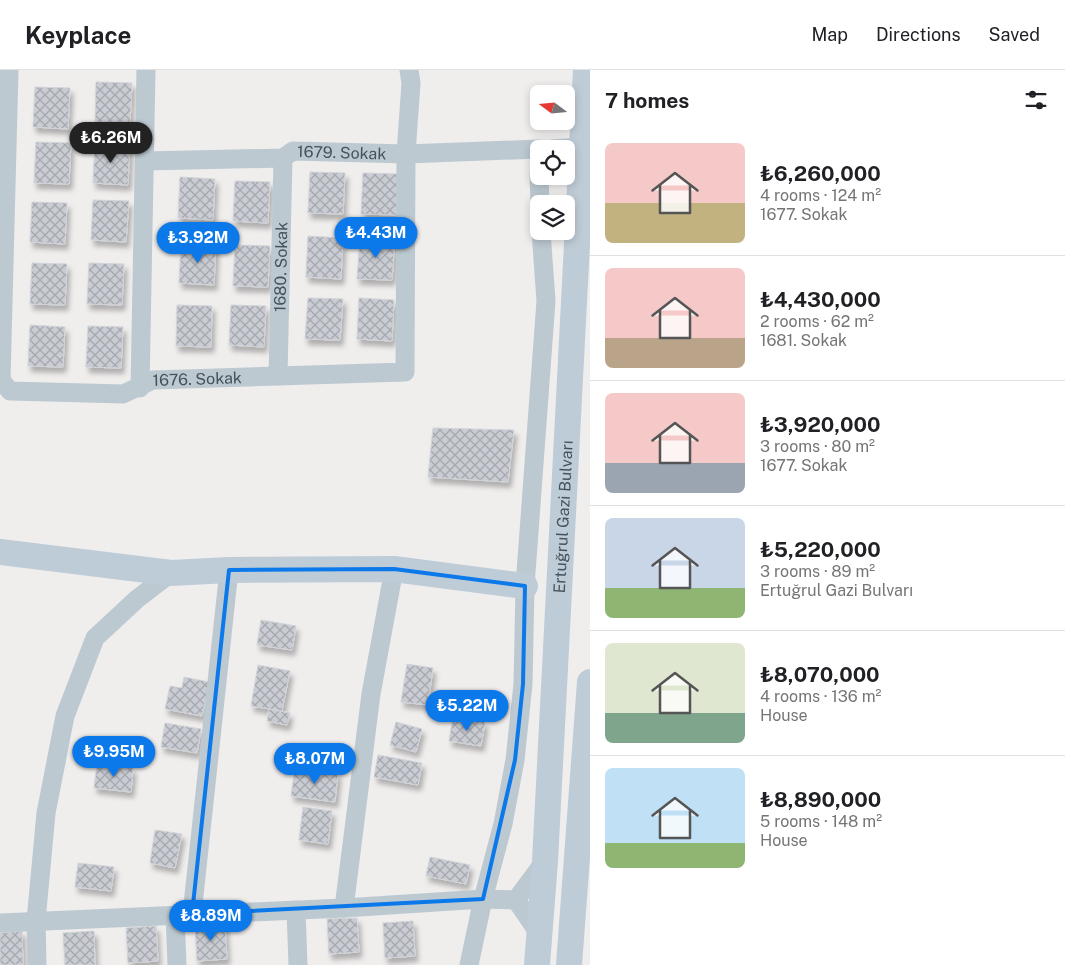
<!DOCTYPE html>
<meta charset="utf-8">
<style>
:root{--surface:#fff;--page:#f2f2f2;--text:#202124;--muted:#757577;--line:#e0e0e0;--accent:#0c79ea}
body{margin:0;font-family:"Public Sans",sans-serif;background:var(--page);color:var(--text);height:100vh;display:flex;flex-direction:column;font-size:19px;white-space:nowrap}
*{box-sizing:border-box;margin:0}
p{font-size:16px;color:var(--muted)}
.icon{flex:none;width:28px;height:28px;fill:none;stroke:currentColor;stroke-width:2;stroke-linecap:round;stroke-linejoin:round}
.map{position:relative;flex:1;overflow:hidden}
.drawer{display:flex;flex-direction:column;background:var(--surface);width:475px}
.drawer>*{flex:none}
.needle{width:32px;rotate:286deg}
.tools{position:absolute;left:530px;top:15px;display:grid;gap:10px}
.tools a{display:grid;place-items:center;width:45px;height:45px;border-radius:8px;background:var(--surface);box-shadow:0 2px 8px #0003;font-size:25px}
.price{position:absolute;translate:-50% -42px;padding:0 11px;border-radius:18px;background:var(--accent);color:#fff;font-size:16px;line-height:32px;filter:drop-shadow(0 1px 2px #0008)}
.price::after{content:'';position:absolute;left:50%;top:30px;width:15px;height:11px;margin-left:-8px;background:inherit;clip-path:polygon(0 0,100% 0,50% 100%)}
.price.selected{background:#222;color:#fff}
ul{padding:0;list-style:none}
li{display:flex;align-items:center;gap:15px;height:125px;padding:0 15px}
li+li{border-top:1px solid var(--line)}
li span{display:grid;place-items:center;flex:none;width:140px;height:100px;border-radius:8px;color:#555}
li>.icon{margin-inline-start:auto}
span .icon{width:60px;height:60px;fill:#fffc;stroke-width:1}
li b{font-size:21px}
h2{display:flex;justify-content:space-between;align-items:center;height:60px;padding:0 15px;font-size:21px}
header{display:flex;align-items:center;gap:30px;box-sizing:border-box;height:70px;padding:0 25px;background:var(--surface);border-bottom:1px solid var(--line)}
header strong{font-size:24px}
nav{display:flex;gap:28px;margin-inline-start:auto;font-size:18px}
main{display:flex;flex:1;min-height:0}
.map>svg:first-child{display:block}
</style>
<header>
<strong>Keyplace</strong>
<nav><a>Map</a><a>Directions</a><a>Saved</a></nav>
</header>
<main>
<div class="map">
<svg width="590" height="895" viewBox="0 0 590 895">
<defs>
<pattern id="building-cross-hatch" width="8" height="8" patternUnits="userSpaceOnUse" patternTransform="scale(1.25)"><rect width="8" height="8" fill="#c9ccd2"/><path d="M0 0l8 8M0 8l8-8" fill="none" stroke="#a5a8ae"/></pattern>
<filter id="shadow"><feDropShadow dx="3" dy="5.5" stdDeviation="2.5" flood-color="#0004"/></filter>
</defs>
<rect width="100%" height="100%" fill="#f0eded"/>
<path fill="url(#building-cross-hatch)" stroke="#d0d4d9" filter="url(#shadow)" d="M96,12L132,13L130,54L95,52Z
M35,17L70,18L68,59L33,57Z
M36,72L71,73L69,114L34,113Z
M95,72L130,74L128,115L93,113Z
M310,102L345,103L343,144L308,143Z
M363,103L398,104L396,145L361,144Z
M180,107L215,109L213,150L178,148Z
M235,111L270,112L268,153L233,151Z
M93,130L129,131L126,172L91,170Z
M32,132L67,133L65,174L30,172Z
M308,166L343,168L341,209L306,207Z
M360,168L395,169L392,210L357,209Z
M181,173L216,174L214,215L179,213Z
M235,175L270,176L268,217L233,216Z
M32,193L67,194L65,235L30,234Z
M89,193L124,194L122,235L87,234Z
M308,228L343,229L340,270L305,269Z
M359,228L394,230L392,271L357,269Z
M177,235L212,236L211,277L176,276Z
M231,235L266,236L264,277L229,275Z
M30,255L65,257L63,297L28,296Z
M88,256L123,257L121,298L86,297Z
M433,358L514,360L508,412L428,407Z
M261,550L296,556L292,580L257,575Z
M407,594L433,598L428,635L401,632Z
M258,595L290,601L282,641L251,636Z
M184,607L209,612L202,646L165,639L170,616L182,618Z
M269,639L290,643L287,655L267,651Z
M453,647L485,652L481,676L449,671Z
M396,652L422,659L416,682L390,675Z
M165,653L201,659L197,683L161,677Z
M378,685L422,693L418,715L374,707Z
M97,694L133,698L131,722L94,718Z
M295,698L338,703L335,732L291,726Z
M303,737L332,741L328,774L299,770Z
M155,760L182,764L175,798L150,793Z
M430,787L470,795L466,814L426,806Z
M78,793L114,797L111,821L75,817Z
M357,848L359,882L329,884L327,849Z
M413,851L415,886L385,888L383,853Z
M225,854L227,889L197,891L195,856Z
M156,856L158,891L128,893L126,858Z
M22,861L23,895H0V863Z
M94,861L95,895H65L63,863Z"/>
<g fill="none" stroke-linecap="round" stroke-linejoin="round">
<g stroke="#bcc9d1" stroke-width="19">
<path d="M552,79L582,77"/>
<path id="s1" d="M145,91L283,88L293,81L406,84L539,79"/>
<path d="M539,106L540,134"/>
<path id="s2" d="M278,306L283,88"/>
<path id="s3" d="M0,309L10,321L123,324L153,310L405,302L406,84L411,13L409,0"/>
<path d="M1,310L9,0"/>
<path d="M140,318L146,0"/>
<path d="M516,830L545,791"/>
<path d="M516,830L540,865"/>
<path d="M344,838L371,624L394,499"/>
<path d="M296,840L298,895"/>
<path d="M192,844L229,500"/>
<path d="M175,845L177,895"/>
<path d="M0,853L344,838L483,829L516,830"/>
<path d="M37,895L36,851L46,743L65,646L95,568L137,529L171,503"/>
<path d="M469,895L483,829L503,754L515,690L523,614L525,516L546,231L541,161"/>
</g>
<g stroke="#beccd8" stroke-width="26">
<path d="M0,482L171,503L229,500L394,499L525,516"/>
<path id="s4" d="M537,895L545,791L586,0"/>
<path d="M569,895L590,612"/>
</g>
</g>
<path fill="none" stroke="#0c79ea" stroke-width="4" stroke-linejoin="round" d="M394,499L525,516L523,614L515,690L483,829L192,844L229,500Z"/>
<g text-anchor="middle" stroke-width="4.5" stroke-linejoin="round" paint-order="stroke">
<g font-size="16" fill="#44525c" stroke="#fff">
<text dy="6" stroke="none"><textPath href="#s1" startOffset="199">1679. Sokak</textPath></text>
<text dy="6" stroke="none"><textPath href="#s2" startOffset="109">1680. Sokak</textPath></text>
<text dy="6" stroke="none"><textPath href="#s3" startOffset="206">1676. Sokak</textPath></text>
<text dy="6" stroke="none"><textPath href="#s4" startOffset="449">Ertuğrul Gazi Bulvarı</textPath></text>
</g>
</g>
</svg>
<div class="tools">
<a><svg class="needle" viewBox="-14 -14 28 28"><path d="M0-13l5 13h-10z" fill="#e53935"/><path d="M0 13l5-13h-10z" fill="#757577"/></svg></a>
<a><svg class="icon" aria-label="locate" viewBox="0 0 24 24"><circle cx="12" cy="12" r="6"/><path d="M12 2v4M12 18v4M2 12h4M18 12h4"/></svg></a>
<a><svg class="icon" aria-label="layers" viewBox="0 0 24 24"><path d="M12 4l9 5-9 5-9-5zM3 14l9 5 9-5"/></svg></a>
</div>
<b class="price selected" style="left:111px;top:94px">₺6.26M</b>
<b class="price" style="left:376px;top:189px">₺4.43M</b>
<b class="price" style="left:198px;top:194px">₺3.92M</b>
<b class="price" style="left:467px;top:662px">₺5.22M</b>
<b class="price" style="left:114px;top:708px">₺9.95M</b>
<b class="price" style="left:315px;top:715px">₺8.07M</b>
<b class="price" style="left:211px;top:872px">₺8.89M</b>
</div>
<section class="drawer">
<h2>7 homes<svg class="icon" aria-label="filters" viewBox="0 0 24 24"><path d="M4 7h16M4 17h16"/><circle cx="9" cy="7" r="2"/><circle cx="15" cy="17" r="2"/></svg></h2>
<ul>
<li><span style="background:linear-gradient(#f6c9c9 60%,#c2b280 0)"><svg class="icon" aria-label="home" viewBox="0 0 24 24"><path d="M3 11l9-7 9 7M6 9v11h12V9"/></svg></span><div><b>₺6,260,000</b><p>4 rooms · 124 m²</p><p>1677. Sokak</p></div></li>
<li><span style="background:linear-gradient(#f6c9c9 70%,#b9a48a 0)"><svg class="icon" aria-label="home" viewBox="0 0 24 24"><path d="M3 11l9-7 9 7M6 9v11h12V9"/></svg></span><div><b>₺4,430,000</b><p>2 rooms · 62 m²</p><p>1681. Sokak</p></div></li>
<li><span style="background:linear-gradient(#f6c9c9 70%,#9aa5b1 0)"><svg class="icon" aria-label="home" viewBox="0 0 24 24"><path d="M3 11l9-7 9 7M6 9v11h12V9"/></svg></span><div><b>₺3,920,000</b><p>3 rooms · 80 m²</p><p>1677. Sokak</p></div></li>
<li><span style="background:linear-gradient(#c9d6e8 70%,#8fb573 0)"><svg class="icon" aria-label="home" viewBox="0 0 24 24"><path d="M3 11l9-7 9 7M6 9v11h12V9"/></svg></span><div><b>₺5,220,000</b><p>3 rooms · 89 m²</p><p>Ertuğrul Gazi Bulvarı</p></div></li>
<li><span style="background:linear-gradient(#dfe7d0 70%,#7fa58c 0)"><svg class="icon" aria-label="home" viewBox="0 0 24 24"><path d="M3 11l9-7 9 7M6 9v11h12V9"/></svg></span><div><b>₺8,070,000</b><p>4 rooms · 136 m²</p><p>House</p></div></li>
<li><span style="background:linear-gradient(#bfe0f5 75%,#8fb573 0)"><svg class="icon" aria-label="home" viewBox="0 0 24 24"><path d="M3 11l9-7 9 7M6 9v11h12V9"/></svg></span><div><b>₺8,890,000</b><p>5 rooms · 148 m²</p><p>House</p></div></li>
</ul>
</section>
</main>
